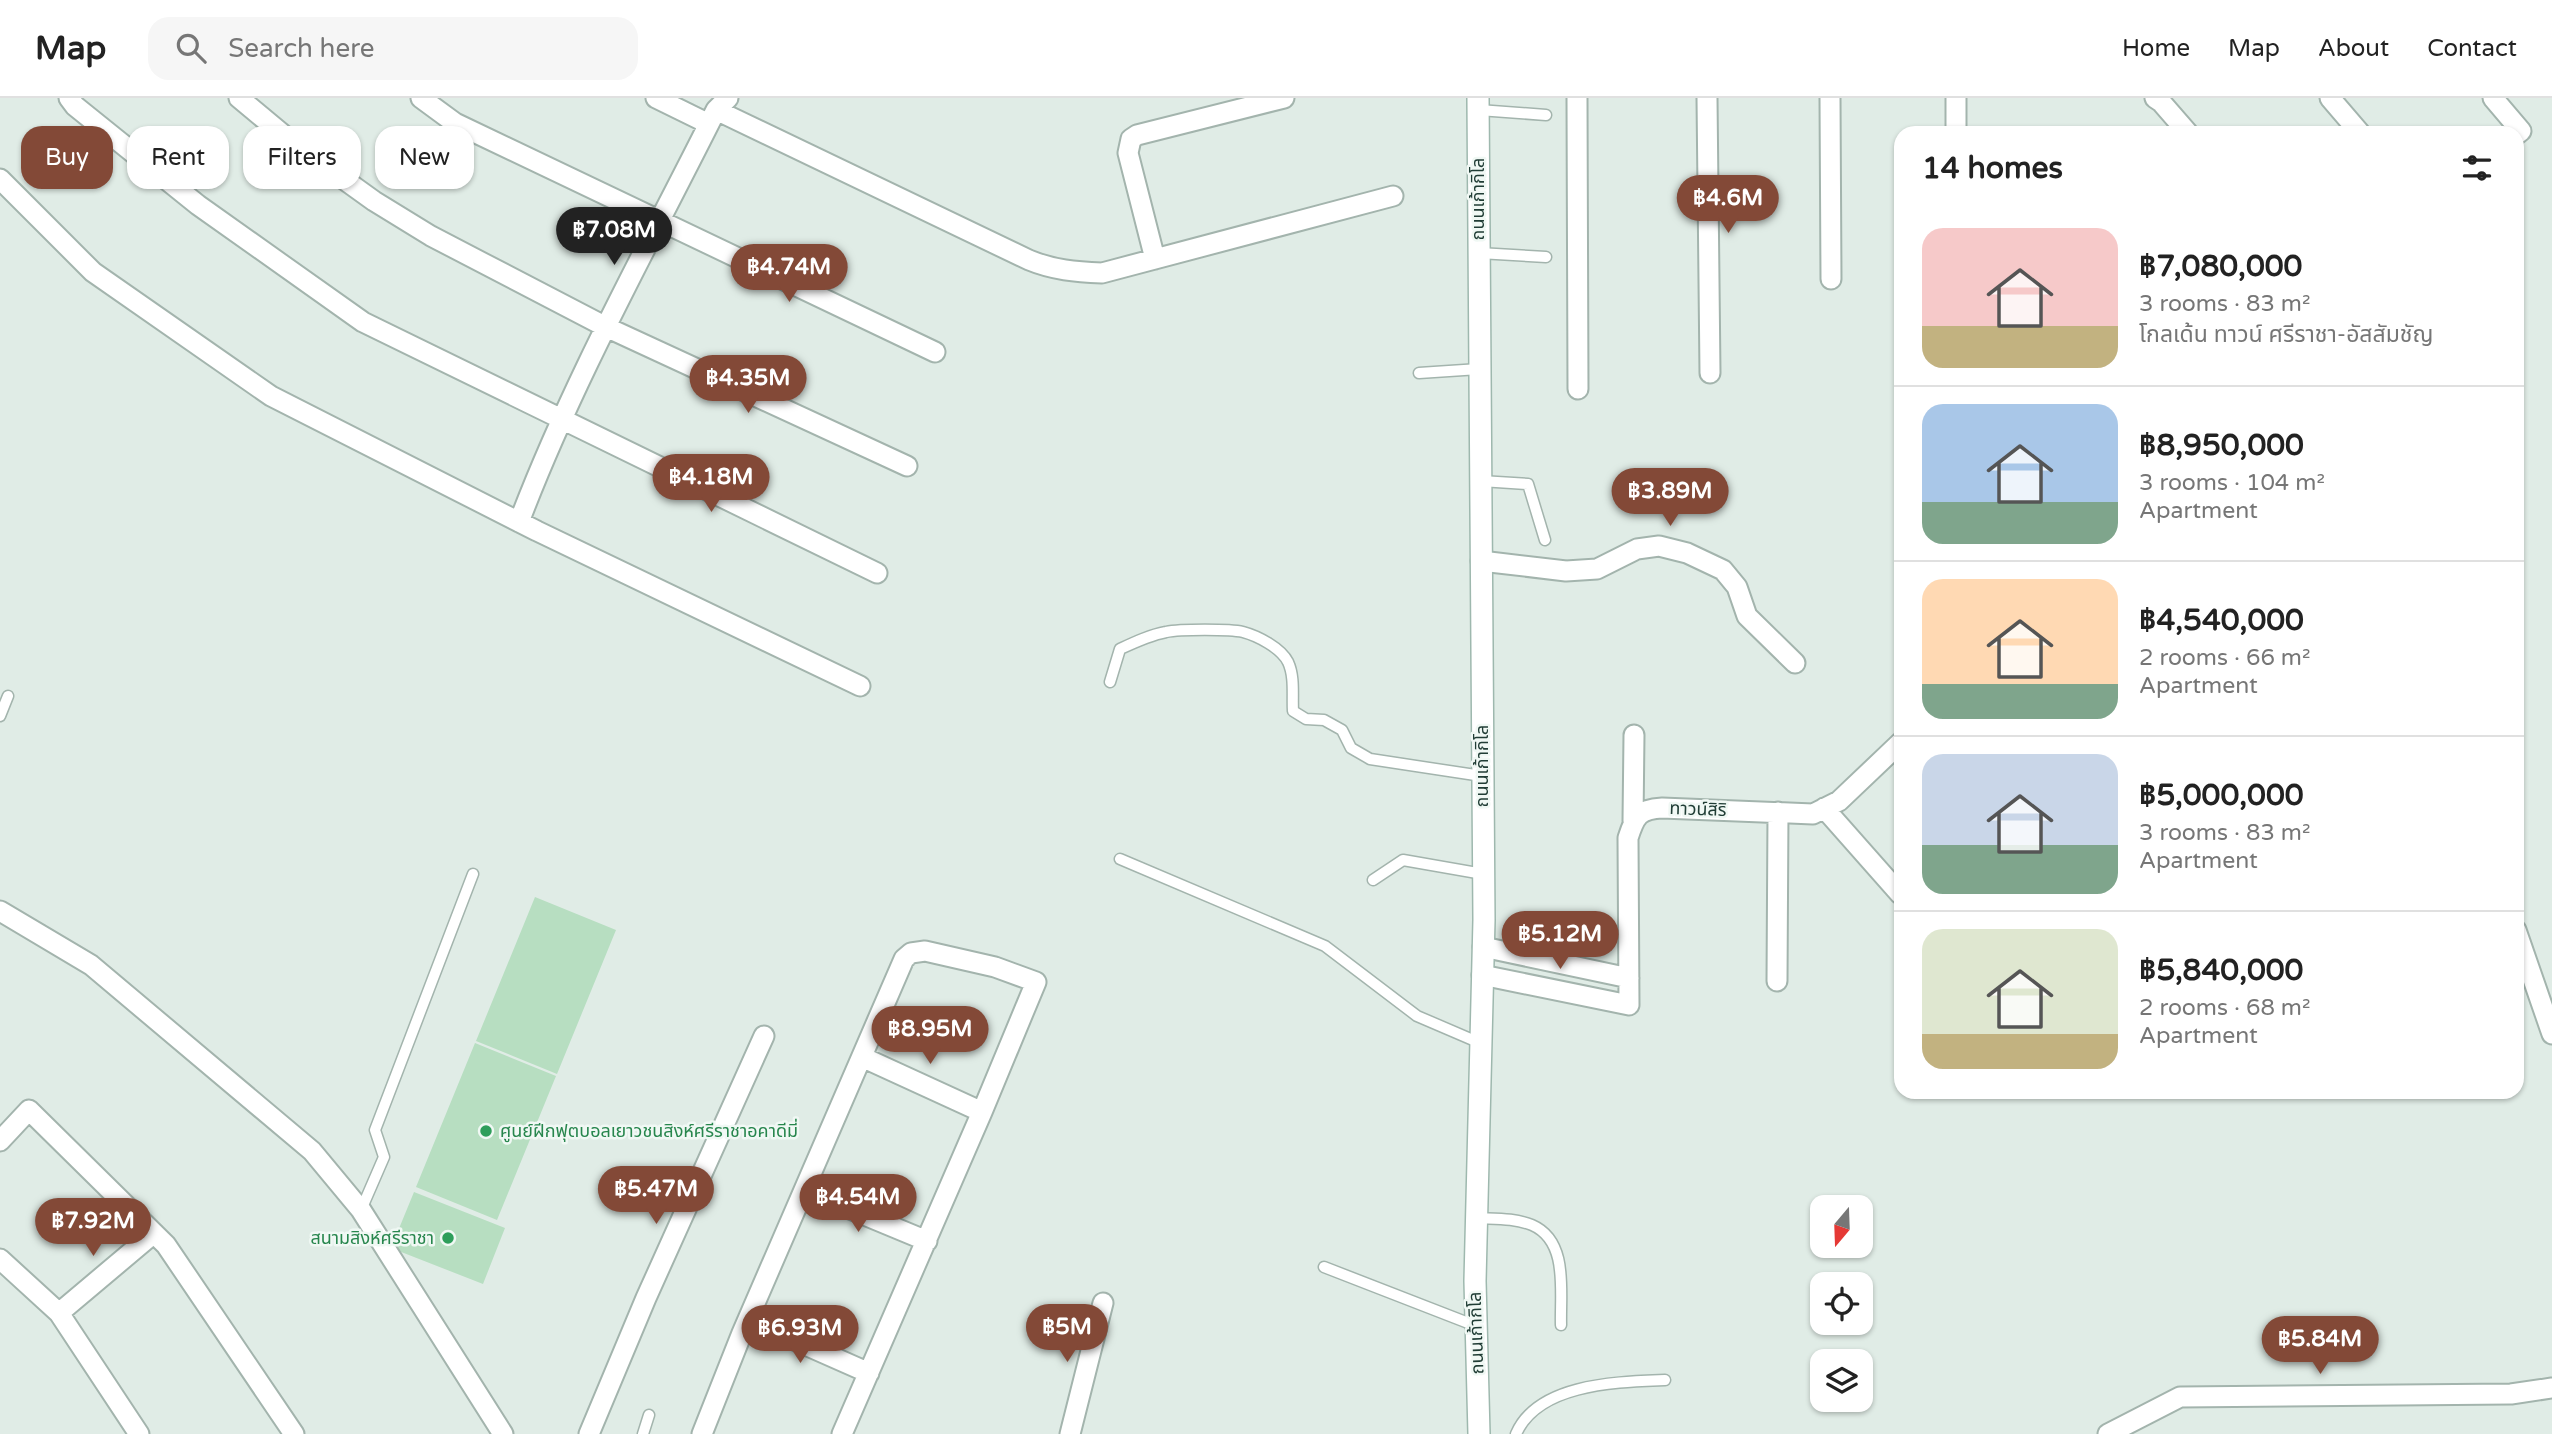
<!DOCTYPE html>
<meta charset="utf-8">
<style>
:root{--surface:#fff;--page:#f6f6f6;--text:#222;--muted:#767676;--line:#e0e0e0;--accent:#834937}
body{margin:0;font-family:"Varela Round","Noto Sans Thai",sans-serif;background:var(--page);color:var(--text);height:100vh;display:flex;flex-direction:column;font-size:26px;white-space:nowrap}
*{box-sizing:border-box;margin:0}
p{font-size:23px;color:var(--muted)}
.icon{flex:none;width:38px;height:38px;fill:none;stroke:currentColor;stroke-width:2;stroke-linecap:round;stroke-linejoin:round}
.map{position:relative;flex:1;overflow:hidden}
.side{position:absolute;left:1894px;top:28px;width:630px;height:973px;display:flex;flex-direction:column;background:var(--surface);border-radius:21px;box-shadow:0 2px 5px #0004}
.side>*{flex:none}
.banner{position:absolute;left:21px;top:28px;width:665px;height:63px;display:flex;gap:14px}
.needle{width:46px;rotate:199deg}
.buttons{position:absolute;left:1810px;top:1097px;display:grid;gap:14px}
.buttons a{display:grid;place-items:center;width:63px;height:63px;border-radius:14px;background:var(--surface);box-shadow:0 2px 5px #0004;font-size:35px}
.price{position:absolute;translate:-50% -60px;padding:0 16px;border-radius:24px;background:var(--accent);color:#fff;font-size:23px;line-height:46px;filter:drop-shadow(0 2px 4px #0008)}
.price::after{content:'';position:absolute;left:50%;top:42px;width:21px;height:16px;margin-left:-10px;background:inherit;clip-path:polygon(0 0,100% 0,50% 100%)}
.price.on{background:#222;color:#fff}
ul{padding:0;list-style:none}
li{display:flex;align-items:center;gap:21px;height:175px;padding:0 28px}
li+li{border-top:2px solid var(--line)}
li span{display:grid;place-items:center;flex:none;width:196px;height:140px;border-radius:21px;color:#555}
li>.icon{margin-inline-start:auto}
span .icon{width:84px;height:84px;fill:#fffc;stroke-width:1}
li b{font-size:30px}
h2{display:flex;justify-content:space-between;align-items:center;height:84px;padding:0 28px;font-size:30px}
.pill{padding:0 24px;border-radius:21px;background:var(--surface);box-shadow:0 2px 5px #0004;font-size:24px;line-height:63px}
.pill.on{background:var(--accent);color:#fff}
header{display:flex;align-items:center;gap:42px;box-sizing:border-box;height:98px;padding:0 35px;background:var(--surface);border-bottom:2px solid var(--line)}
header strong{font-size:33px}
nav{display:flex;gap:38px;margin-inline-start:auto;font-size:24px}
.search{width:490px;height:63px;background:var(--page);display:flex;align-items:center;gap:18px;box-sizing:border-box;padding:0 24px;border-radius:21px;color:var(--muted);font-size:26px}
.map>svg:first-child{display:block}
</style>
<header>
<strong>Map</strong>
<div class="search"><svg class="icon" aria-label="search" viewBox="0 0 24 24"><circle cx="10" cy="10" r="6"/><path d="M15 15l6 6"/></svg>Search here</div>
<nav><a>Home</a><a>Map</a><a>About</a><a>Contact</a></nav>
</header>
<div class="map">
<svg width="2552" height="1336" viewBox="0 0 2552 1336">
<rect width="100%" height="100%" fill="#e0ece6"/>
<path fill="#b7dec1" d="M535,799L616,832L557,976L476,943Z
M475,945L556,978L497,1122L416,1089Z
M414,1094L505,1130L483,1186L391,1150Z"/>
<g fill="none" stroke-linecap="round" stroke-linejoin="round">
<defs>
<path id="lane" d="M1479,12L1546,17
M1479,155L1546,159
M1419,275L1479,271
M1481,383L1528,386L1545,442
M1110,584L1120,551C1135,544 1150,537 1166,534C1180,531 1230,531 1243,534C1258,538 1281,550 1288,564C1295,579 1292,598 1293,613L1306,621L1324,622L1342,632L1351,650L1370,661L1482,678
M0,618L8,598
M1120,761L1325,848L1417,918L1480,945
M1373,782L1403,762L1483,776
M361,1112L384,1059L375,1032L473,776
M1477,1120C1494,1121 1515,1120 1532,1127C1569,1143 1560,1194 1561,1227
M1324,1169L1476,1228
M643,1336L649,1317
M1516,1336C1538,1285 1618,1284 1665,1282"/>
<path id="street" d="M69,0L75,8L198,107L363,224L877,475
M239,0L292,44L374,103L431,138L606,229L907,368
M421,0L455,25L935,254
M656,0L709,26
M1577,0L1578,291
M1707,0L1710,275
M1830,0L1831,181
M1956,0V35
M2155,0L2161,4L2188,35
M2330,0L2360,35
M2493,0L2521,33L2516,37
M716,12L1029,162C1053,172 1076,174 1102,175L1393,98
M0,81L93,174L271,298L537,433L860,588
M1155,161L1128,55L1131,41L1137,37L1284,0
M519,424C573,282 648,148 716,12L728,0
M1481,463L1566,473L1597,471L1637,451L1659,448L1687,455L1723,472L1737,489L1747,518L1795,565
M1824,710L1900,796
M1633,723L1634,637
M0,813L91,867L312,1053L361,1112L503,1336
M2516,832L2552,936
M1483,849L1629,880
M1482,877L1629,907L1628,740C1635,718 1639,711 1662,710L1813,716L1839,703L1900,645
M1777,883L1778,714
M862,959L982,1014
M0,1043L29,1012L166,1147L294,1336
M804,1092L927,1143
M0,1161L59,1215L139,1336
M59,1215L154,1135
M749,1222L869,1275
M589,1336L646,1200L764,938
M702,1336L742,1235L904,861L911,855L925,853L995,869L1036,884L982,1014L842,1336
M1070,1336L1103,1205
M2108,1336L2180,1299L2511,1296L2552,1290"/>
<path id="secondary" d="M1478,0L1484,822L1475,1183L1479,1336"/>
</defs>
<use href="#lane" stroke="#a3b4ad" stroke-width="13"/>
<use href="#street" stroke="#a3b4ad" stroke-width="23"/>
<use href="#secondary" stroke="#9eb8ae" stroke-width="24"/>
<use href="#lane" stroke="#fff" stroke-width="10"/>
<use href="#street" stroke="#fff" stroke-width="19"/>
<use href="#secondary" stroke="#fff" stroke-width="21"/>
</g>
<g fill="#2e9e5b" stroke="#f0f8f4" stroke-width="2.5">
<circle cx="486" cy="1033" r="7"/>
<circle cx="448" cy="1140" r="7"/>
</g>
<g text-anchor="middle" stroke-width="5" stroke-linejoin="round" paint-order="stroke">
<g font-size="18" fill="#203d35" stroke="#f0f8f4">
<text transform="translate(1478 101) rotate(-90)" y="6">ถนนเก้ากิโล</text>
<text transform="translate(1482 668) rotate(-90)" y="6">ถนนเก้ากิโล</text>
<text transform="translate(1698 711) rotate(2)" y="6">ทาวน์สิริ</text>
<text transform="translate(1476 1235) rotate(-92)" y="6">ถนนเก้ากิโล</text>
</g>
<g font-size="18" fill="#27864d" stroke="#f0f8f4" text-anchor="start">
<text x="500" y="1039">ศูนย์ฝีกฟุตบอลเยาวชนสิงห์ศรีราชาอคาดีมี่</text>
<text x="434" y="1146" text-anchor="end">สนามสิงห์ศรีราชา</text>
</g>
</g>
</svg>
<div class="buttons">
<a><svg class="needle" viewBox="-14 -14 28 28"><path d="M0-13l5 13h-10z" fill="#e53935"/><path d="M0 13l5-13h-10z" fill="#767676"/></svg></a>
<a><svg class="icon" aria-label="locate" viewBox="0 0 24 24"><circle cx="12" cy="12" r="6"/><path d="M12 2v4M12 18v4M2 12h4M18 12h4"/></svg></a>
<a><svg class="icon" aria-label="layers" viewBox="0 0 24 24"><path d="M12 4l9 5-9 5-9-5zM3 14l9 5 9-5"/></svg></a>
</div>
<b class="price" style="left:1728px;top:137px">฿4.6M</b>
<b class="price on" style="left:614px;top:169px">฿7.08M</b>
<b class="price" style="left:789px;top:206px">฿4.74M</b>
<b class="price" style="left:748px;top:317px">฿4.35M</b>
<b class="price" style="left:711px;top:416px">฿4.18M</b>
<b class="price" style="left:1670px;top:430px">฿3.89M</b>
<b class="price" style="left:1560px;top:873px">฿5.12M</b>
<b class="price" style="left:930px;top:968px">฿8.95M</b>
<b class="price" style="left:656px;top:1128px">฿5.47M</b>
<b class="price" style="left:858px;top:1136px">฿4.54M</b>
<b class="price" style="left:93px;top:1160px">฿7.92M</b>
<b class="price" style="left:1067px;top:1266px">฿5M</b>
<b class="price" style="left:800px;top:1267px">฿6.93M</b>
<b class="price" style="left:2320px;top:1278px">฿5.84M</b>
<div class="banner">
<a class="pill on">Buy</a>
<a class="pill">Rent</a>
<a class="pill">Filters</a>
<a class="pill">New</a>
</div>
<section class="side">
<h2>14 homes<svg class="icon" aria-label="filters" viewBox="0 0 24 24"><path d="M4 7h16M4 17h16"/><circle cx="9" cy="7" r="2"/><circle cx="15" cy="17" r="2"/></svg></h2>
<ul>
<li><span style="background:linear-gradient(#f6c9c9 70%,#c2b280 0)"><svg class="icon" aria-label="home" viewBox="0 0 24 24"><path d="M3 11l9-7 9 7M6 9v11h12V9"/></svg></span><div><b>฿7,080,000</b><p>3 rooms · 83 m²</p><p>โกลเด้น ทาวน์ ศรีราชา-อัสสัมชัญ</p></div></li>
<li><span style="background:linear-gradient(#a9c7e8 70%,#7fa58c 0)"><svg class="icon" aria-label="home" viewBox="0 0 24 24"><path d="M3 11l9-7 9 7M6 9v11h12V9"/></svg></span><div><b>฿8,950,000</b><p>3 rooms · 104 m²</p><p>Apartment</p></div></li>
<li><span style="background:linear-gradient(#ffd9b3 75%,#7fa58c 0)"><svg class="icon" aria-label="home" viewBox="0 0 24 24"><path d="M3 11l9-7 9 7M6 9v11h12V9"/></svg></span><div><b>฿4,540,000</b><p>2 rooms · 66 m²</p><p>Apartment</p></div></li>
<li><span style="background:linear-gradient(#c9d6e8 65%,#7fa58c 0)"><svg class="icon" aria-label="home" viewBox="0 0 24 24"><path d="M3 11l9-7 9 7M6 9v11h12V9"/></svg></span><div><b>฿5,000,000</b><p>3 rooms · 83 m²</p><p>Apartment</p></div></li>
<li><span style="background:linear-gradient(#dfe7d0 75%,#c2b280 0)"><svg class="icon" aria-label="home" viewBox="0 0 24 24"><path d="M3 11l9-7 9 7M6 9v11h12V9"/></svg></span><div><b>฿5,840,000</b><p>2 rooms · 68 m²</p><p>Apartment</p></div></li>
</ul>
</section>
</div>
